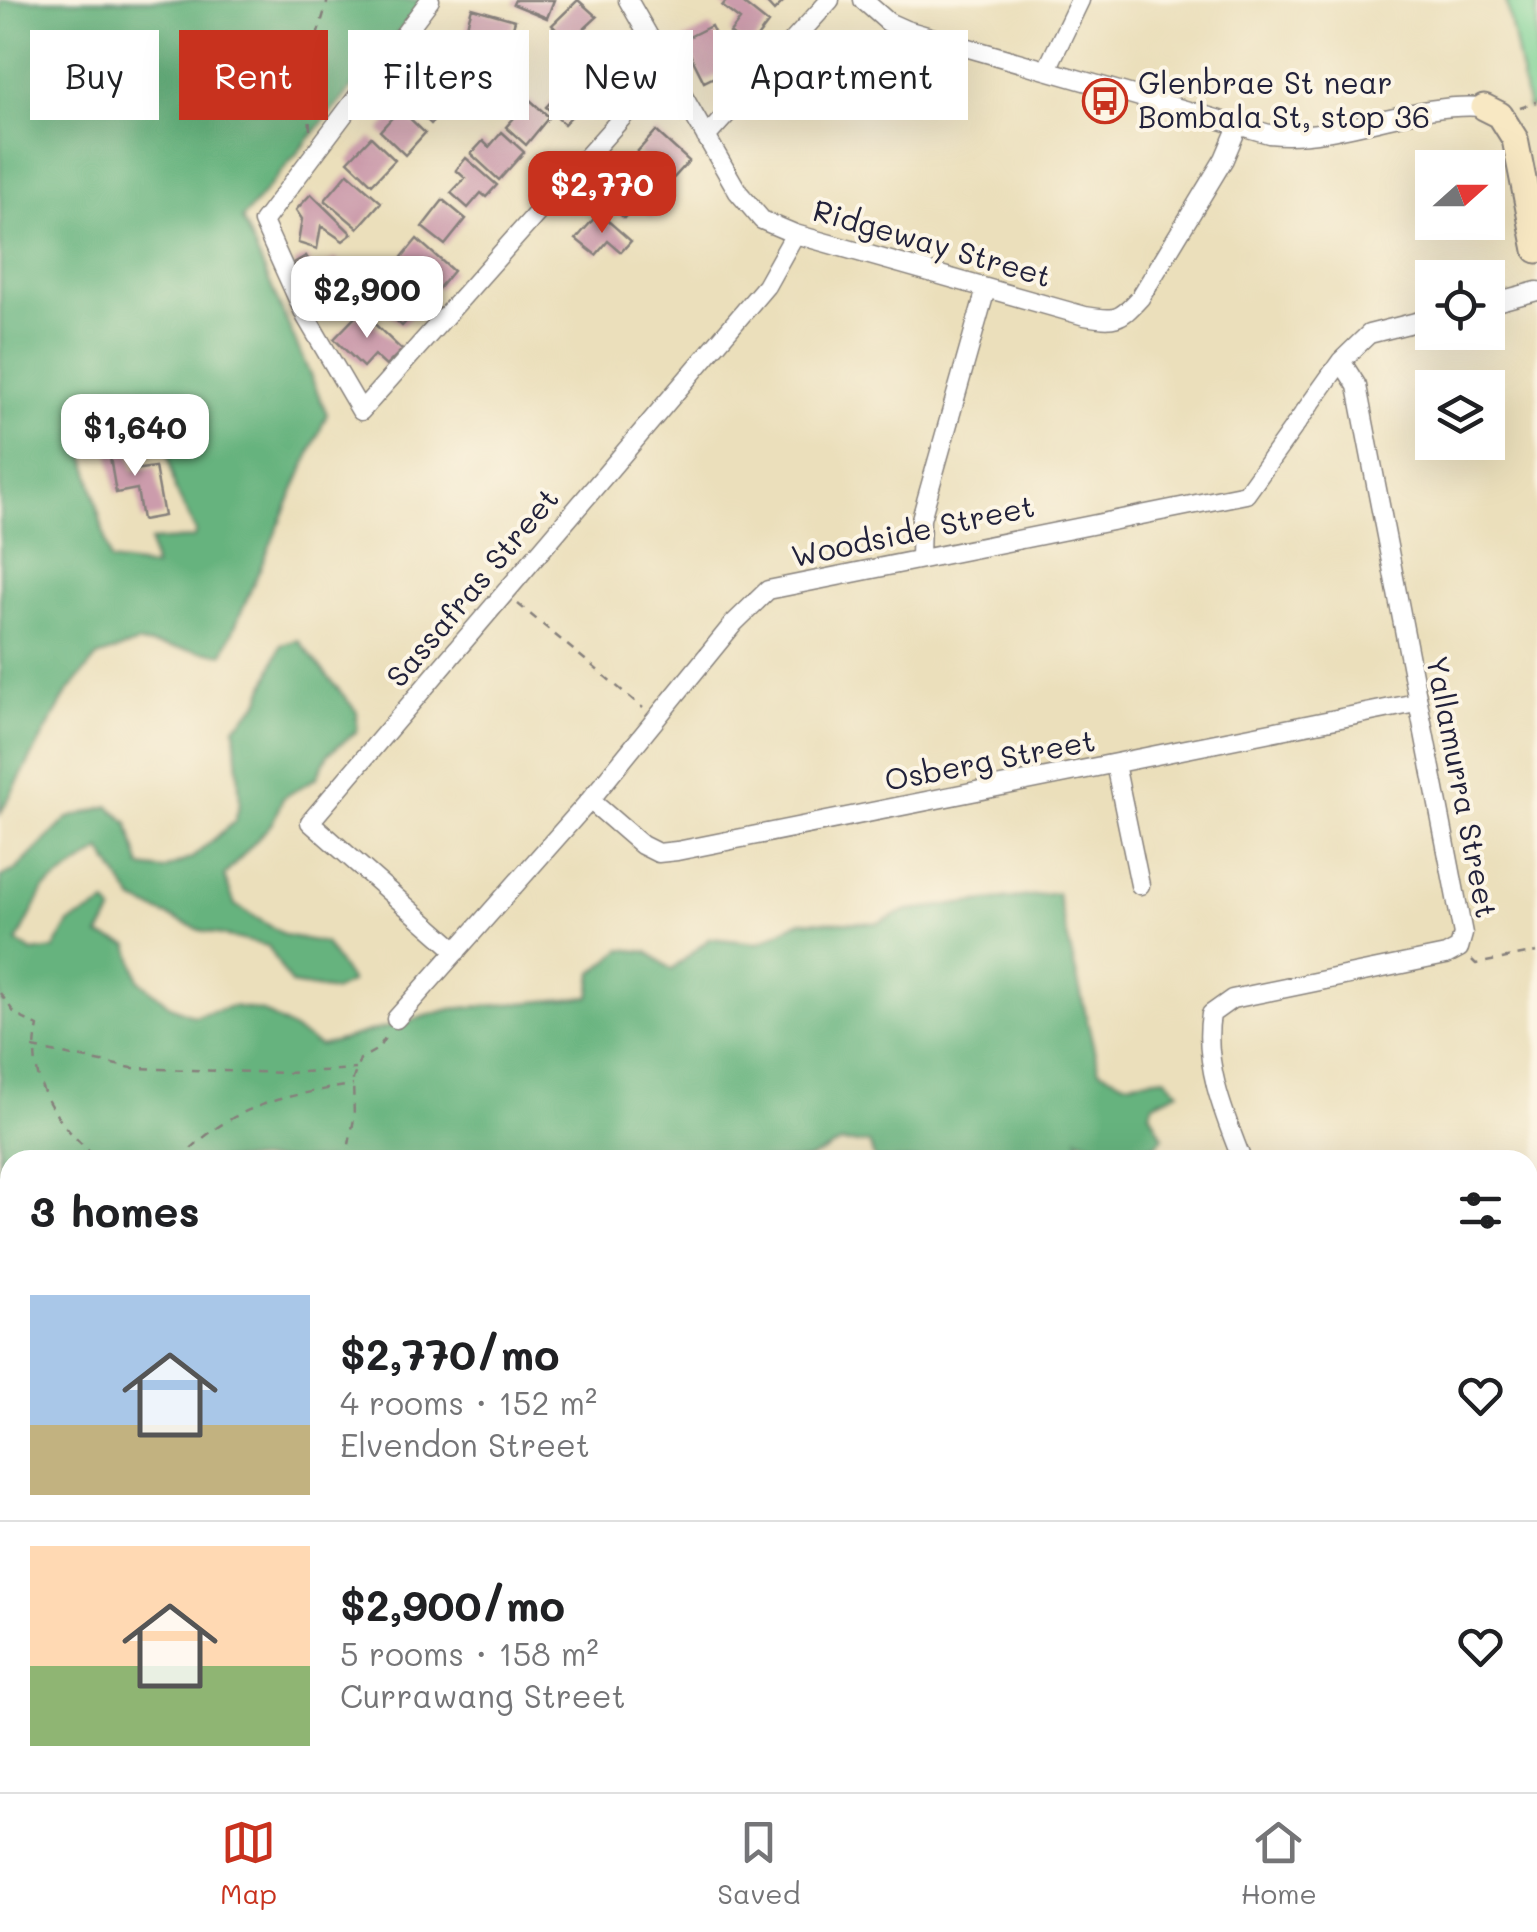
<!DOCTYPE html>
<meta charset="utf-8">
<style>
:root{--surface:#fff;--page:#f2f2f2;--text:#202124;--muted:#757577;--line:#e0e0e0;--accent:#c8321e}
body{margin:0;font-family:Mali,sans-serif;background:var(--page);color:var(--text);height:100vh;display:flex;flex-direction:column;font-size:38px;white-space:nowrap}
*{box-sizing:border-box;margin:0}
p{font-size:32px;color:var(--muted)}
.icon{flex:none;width:55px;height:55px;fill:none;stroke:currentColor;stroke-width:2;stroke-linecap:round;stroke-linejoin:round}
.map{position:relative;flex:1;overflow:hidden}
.side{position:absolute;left:0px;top:1150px;width:1538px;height:642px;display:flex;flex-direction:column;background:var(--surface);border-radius:30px 30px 0 0;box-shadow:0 10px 40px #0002}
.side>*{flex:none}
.top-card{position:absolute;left:30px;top:30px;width:1000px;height:90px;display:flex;gap:20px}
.needle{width:65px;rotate:69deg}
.buttons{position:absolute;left:1415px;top:150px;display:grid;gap:20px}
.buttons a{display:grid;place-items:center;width:90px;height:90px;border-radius:0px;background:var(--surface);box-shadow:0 10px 40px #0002;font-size:50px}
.price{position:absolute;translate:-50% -85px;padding:0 22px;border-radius:20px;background:#fff;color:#222;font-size:32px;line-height:65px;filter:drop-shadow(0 2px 5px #0008)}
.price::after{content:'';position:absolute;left:50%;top:60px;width:30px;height:22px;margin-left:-15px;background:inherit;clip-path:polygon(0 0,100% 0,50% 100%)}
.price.on{background:var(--accent);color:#fff}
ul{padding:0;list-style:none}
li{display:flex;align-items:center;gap:30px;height:250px;padding:0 30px}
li+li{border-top:2px solid var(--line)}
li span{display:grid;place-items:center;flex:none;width:280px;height:200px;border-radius:0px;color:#555}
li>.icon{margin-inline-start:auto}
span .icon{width:120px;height:120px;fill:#fffc;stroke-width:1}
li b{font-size:42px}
h2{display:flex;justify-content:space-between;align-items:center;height:120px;padding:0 30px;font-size:42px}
.tag{padding:0 35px;border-radius:0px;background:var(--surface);box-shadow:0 10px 40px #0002;font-size:35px;line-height:90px}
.tag.on{background:var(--accent);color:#fff}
.tabs{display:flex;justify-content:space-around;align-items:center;height:140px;border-top:2px solid var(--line);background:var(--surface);font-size:28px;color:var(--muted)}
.tabs a{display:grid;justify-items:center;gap:5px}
.tabs .on{color:var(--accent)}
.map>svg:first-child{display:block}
</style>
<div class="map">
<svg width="1537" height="1792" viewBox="0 0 1537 1792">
<rect width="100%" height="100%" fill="#fcf5e5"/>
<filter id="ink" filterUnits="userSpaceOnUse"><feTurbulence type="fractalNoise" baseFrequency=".01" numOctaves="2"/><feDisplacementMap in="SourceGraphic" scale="20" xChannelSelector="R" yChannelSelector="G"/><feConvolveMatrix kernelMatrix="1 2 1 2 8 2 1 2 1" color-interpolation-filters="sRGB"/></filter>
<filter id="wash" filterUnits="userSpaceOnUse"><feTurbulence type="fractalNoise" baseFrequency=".0048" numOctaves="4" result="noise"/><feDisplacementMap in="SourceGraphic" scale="40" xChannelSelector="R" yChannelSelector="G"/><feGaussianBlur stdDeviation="2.25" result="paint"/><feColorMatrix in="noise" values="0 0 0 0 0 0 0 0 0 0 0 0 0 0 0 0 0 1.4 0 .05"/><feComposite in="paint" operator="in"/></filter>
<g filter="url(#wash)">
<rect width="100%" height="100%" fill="#ebdfbb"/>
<path fill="#7dd194" stroke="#507a68" stroke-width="2.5" d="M1506,0H1537V106L1528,108Z"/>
<path fill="#66b37e" stroke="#446a5c" stroke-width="2.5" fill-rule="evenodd" d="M0,0H425L242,219L327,414L223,654L138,643L97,657L67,693L0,814ZM149,404H164L177,427L194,436L198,448L177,441L167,447L175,489L196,532L193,538L150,541L154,567L110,561L82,441L84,416L94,405L114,409L134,428Z
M298,640L357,712V731L328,754L317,777L283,798L272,823L224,876L235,905L285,935L325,943L351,982L334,991L291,984L268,946L200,930L134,901L101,850L44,889L17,942L32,952L54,949L69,923L107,904L113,912L99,936L129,945L139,980L170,1006L194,1016L233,1006L262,1011L320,1046L451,1009L590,997L593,973L622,949L648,952L672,970L710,938L758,943L801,921L878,923L908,910L1057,893L1099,1070L1124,1082L1165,1077L1179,1091L1154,1103L1150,1112L1163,1137L1156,1145L1117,1154L1078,1138L1082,1160H875L869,1143H841L806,1160H10V1782H1528V1644L1537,1641V1792H0V877L16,870L68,818L109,806L128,823L141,867L163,870L192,858L235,821L240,802L235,727L259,702L281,645Z"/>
<g id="blocks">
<path fill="#cc9cac" d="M515,0H554L547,18L513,4Z
M578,0L597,17L569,43L552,25Z
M727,0H739L768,23L749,48L730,33L740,20L722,6Z
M764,0H785L774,11Z
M472,8L515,20L506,52L463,39Z
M711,26L732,68L704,82L683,40Z
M455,40L489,69L465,97L446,80L456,67L442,56Z
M607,52L614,60L622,53L633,65L600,96L582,76Z
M428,72L455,98L431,124L404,98Z
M571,81L589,98L564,124L546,107Z
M530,100L549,117L526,145L506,127Z
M400,109L425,133L405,155L380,131Z
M656,131L689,161L670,182L637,152Z
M502,132L524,152L499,180L471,154L483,141L489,147Z
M371,137L395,160L372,184L348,161Z
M466,158L497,185L486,197L481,193L468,208L451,193L465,178L456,170Z
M633,172L665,202L651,217L636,204L624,218L606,201Z
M348,173L381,202L358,228L325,200Z
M311,194L352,234L343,241L321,226L317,249L298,243L302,219L296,210Z
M443,200L466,219L445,245L422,227Z
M599,213L631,241L621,252L608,241L596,255L576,239Z
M417,239L453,271L438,289L402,257Z
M306,256L315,271L305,283L294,263Z
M336,258L359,296L338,309L315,271Z
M406,284L424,302L402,326L383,308Z
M361,311L402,350L386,366L374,355L363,367L334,339Z
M127,435L133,470L155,467L164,516L142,520L137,489L116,493L107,439Z"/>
</g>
</g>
<g filter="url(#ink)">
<use href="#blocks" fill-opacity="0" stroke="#86807b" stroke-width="2.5"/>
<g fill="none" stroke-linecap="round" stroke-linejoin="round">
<defs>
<path id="street" d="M430,0L263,222L306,317L361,411L667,67
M628,0L738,192L762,220L795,234L1085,316C1115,321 1119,321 1140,298L1224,159L1238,126
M863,0L888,22L906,30L1269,134C1341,142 1411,101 1484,107
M1047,69L1080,0
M706,137L830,0
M1488,304L1537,291
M920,557L921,519L986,289
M1115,764L1140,885
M590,800L642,845L658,853L677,851L1416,703
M457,951L310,822L766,286L795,234
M396,1019L590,800L734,623L768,590L1246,494L1341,361L1369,334L1432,318
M1240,1155C1223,1112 1203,1061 1211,1014L1232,999L1446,955L1459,948L1463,934L1357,386L1341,361"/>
<path id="secondary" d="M1484,107L1500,115L1515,139L1537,250"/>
</defs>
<use href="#street" stroke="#86807b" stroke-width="21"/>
<use href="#secondary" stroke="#86807b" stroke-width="29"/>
<path stroke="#86807b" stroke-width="2.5" stroke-dasharray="8 8" stroke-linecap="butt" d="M1520,108L1537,102
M310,130L307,69L328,0
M518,604L643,708
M1472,960L1476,964L1537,952
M0,993L16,1015L38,1026C25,1083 58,1125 99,1160
M33,1048L132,1068L285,1073L356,1069
M180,1160C229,1106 284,1095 353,1085
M346,1160L354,1119L353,1079L360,1059L378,1049L388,1033
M76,1792L82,1782"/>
<use href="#street" stroke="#fff" stroke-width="18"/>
<use href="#secondary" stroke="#f8e8c3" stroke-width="25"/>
</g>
</g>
<defs>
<symbol id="bus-ring" viewBox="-11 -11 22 22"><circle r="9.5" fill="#fcf5e5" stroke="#c8321e" stroke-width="1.5"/><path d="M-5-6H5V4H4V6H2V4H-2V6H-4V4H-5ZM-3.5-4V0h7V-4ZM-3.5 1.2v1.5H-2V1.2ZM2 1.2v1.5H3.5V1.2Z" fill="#c8321e"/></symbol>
</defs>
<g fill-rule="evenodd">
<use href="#bus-ring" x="1080" y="76" width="50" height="50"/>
</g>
<g text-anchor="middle" stroke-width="8" stroke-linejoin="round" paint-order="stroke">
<g font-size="30" fill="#22223b" stroke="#fcf5e5" text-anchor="start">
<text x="1138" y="94">Glenbrae St near<tspan x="1138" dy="34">Bombala St, stop 36</tspan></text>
</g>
<g font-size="30" fill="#22223b" stroke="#fcf5e5">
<text transform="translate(932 244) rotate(16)" y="10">Ridgeway Street</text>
<text transform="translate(913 532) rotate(-12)" y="10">Woodside Street</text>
<text transform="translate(473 588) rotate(-50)" y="10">Sassafras Street</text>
<text transform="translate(990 761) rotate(-11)" y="10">Osberg Street</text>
<text transform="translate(1461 787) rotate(79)" y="10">Yallamurra Street</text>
</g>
</g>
</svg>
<div class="buttons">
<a><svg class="needle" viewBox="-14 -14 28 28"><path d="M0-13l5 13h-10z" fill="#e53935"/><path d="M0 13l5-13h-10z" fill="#757577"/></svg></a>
<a><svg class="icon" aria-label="locate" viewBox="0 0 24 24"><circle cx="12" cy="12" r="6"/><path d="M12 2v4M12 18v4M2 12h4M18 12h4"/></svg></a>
<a><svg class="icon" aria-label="layers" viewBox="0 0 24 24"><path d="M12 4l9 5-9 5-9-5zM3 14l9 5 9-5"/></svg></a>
</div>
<b class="price on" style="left:602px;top:236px">$2,770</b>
<b class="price" style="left:367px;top:341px">$2,900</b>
<b class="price" style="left:135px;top:479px">$1,640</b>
<div class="top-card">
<a class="tag">Buy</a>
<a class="tag on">Rent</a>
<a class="tag">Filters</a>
<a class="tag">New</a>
<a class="tag">Apartment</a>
</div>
<section class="side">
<h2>3 homes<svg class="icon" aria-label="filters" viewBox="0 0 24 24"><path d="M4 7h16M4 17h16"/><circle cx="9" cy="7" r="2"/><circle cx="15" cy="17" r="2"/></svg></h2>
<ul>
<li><span style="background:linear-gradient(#a9c7e8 65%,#c2b280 0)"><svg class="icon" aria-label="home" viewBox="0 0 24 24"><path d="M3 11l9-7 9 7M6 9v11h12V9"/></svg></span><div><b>$2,770/mo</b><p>4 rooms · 152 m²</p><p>Elvendon Street</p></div><svg class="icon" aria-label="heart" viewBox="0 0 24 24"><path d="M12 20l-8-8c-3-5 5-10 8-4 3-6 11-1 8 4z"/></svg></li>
<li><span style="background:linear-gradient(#ffd9b3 60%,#8fb573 0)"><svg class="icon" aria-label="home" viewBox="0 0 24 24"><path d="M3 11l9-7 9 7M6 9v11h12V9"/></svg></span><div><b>$2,900/mo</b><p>5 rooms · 158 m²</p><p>Currawang Street</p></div><svg class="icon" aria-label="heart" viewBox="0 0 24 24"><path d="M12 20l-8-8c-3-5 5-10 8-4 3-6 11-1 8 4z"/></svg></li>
</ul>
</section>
</div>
<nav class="tabs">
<a class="on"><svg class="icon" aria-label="map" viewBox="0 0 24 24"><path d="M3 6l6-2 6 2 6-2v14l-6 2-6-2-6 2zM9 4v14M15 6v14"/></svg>Map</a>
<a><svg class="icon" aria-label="saved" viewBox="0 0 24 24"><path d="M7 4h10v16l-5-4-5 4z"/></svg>Saved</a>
<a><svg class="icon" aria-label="home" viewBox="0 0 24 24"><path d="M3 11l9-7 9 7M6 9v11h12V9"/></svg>Home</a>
</nav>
